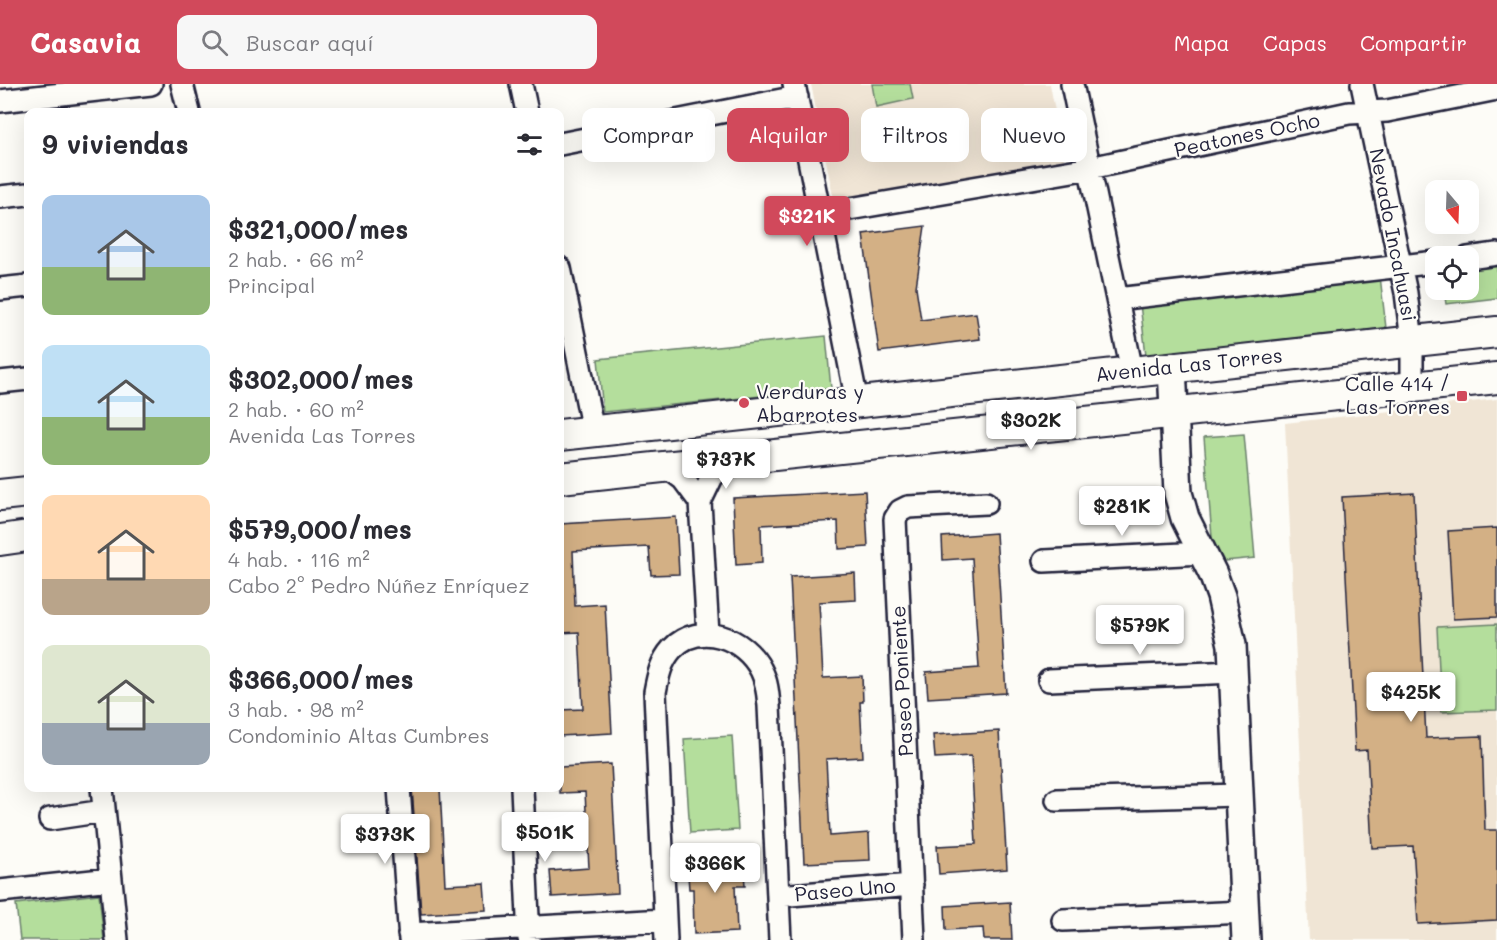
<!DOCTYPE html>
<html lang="es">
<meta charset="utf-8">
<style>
:root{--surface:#fff;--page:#f7f7f7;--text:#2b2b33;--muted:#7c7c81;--accent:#d1495b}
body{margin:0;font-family:Mali,sans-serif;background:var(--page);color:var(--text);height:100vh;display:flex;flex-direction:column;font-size:22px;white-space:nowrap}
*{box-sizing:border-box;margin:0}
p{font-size:20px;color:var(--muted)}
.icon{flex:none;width:33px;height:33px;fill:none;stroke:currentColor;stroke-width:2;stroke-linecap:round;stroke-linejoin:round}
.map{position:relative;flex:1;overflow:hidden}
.side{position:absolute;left:24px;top:24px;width:540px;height:684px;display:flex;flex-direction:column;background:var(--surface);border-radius:12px;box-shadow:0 6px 24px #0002}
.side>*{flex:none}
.hud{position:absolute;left:582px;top:24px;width:570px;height:54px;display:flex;gap:12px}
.needle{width:39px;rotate:161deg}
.controls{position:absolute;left:1425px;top:96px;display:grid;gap:12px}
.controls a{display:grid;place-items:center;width:54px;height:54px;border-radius:12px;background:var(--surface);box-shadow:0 6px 24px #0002;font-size:30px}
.price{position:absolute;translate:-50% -51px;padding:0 14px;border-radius:6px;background:#fff;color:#222;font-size:20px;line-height:39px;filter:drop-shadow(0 2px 3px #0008)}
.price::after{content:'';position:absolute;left:50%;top:36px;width:18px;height:14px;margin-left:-9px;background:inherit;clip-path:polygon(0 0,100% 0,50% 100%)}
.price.current{background:var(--accent);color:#fff}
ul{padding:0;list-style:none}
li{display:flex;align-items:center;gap:18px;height:150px;padding:0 18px}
li span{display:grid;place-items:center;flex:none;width:168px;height:120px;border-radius:12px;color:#555}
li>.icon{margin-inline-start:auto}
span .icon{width:72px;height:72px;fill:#fffc;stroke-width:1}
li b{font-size:26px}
h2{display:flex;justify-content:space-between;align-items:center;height:72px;padding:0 18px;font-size:26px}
.pill{padding:0 21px;border-radius:12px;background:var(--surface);box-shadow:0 6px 24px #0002;font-size:21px;line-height:54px}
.pill.current{background:var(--accent);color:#fff}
header{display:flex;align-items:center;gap:36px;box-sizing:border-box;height:84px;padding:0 30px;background:var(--accent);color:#fff}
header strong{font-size:28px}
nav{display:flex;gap:33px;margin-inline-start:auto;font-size:21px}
.search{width:420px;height:54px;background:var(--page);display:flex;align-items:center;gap:15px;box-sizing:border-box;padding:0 21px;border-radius:12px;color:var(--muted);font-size:22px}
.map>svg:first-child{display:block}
</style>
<header>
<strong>Casavia</strong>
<div class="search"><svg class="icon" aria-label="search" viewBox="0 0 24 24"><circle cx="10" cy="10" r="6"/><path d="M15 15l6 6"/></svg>Buscar aquí</div>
<nav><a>Mapa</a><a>Capas</a><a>Compartir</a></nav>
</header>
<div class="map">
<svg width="1497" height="856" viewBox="0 0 1497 856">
<rect width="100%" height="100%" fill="#fdfcf7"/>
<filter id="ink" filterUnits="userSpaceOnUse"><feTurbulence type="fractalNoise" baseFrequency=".0167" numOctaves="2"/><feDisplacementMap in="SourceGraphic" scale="12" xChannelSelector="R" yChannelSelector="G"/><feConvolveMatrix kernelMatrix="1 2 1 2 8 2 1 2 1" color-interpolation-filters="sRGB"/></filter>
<g filter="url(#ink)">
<path fill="#f0e5d5" d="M811,0H1050L1064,76L834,117Z
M1497,315V856H1309L1285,339Z"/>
<path fill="#b4de9c" stroke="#6b806c" stroke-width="1.5" d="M872,0H910L913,15L876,23Z
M1497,179V214L1446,220L1444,206H1468L1469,183Z
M1380,192L1386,244L1146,271L1140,220Z
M826,252L831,305L603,328L598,275Z
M1244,350L1255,474L1214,478L1204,353Z
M1497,540V626L1441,628L1437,543Z
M732,652L738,746L690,749L684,655Z
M99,810L104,856H20L16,820Z"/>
<path fill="#d3b085" stroke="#22223b" stroke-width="1.5" d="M925,142L916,203L921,236L976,229L980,255L879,268L863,150Z
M865,407L868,463L839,465L838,437L761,441L762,479L736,481L733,414Z
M1414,409L1426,654L1482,652L1485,746H1497V836L1418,840L1413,762L1372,764L1367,666L1355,667L1342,413Z
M676,433L679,490L651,491L649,463L573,467L575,522L605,520L612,649L560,652V626L583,625L579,548L560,549V440Z
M1497,444V533L1453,535L1448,447Z
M996,449L1006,609L928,614L926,588L979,584L972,474L943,476L942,453Z
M855,489L856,516L819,518L823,594L862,592L863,618H860L863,673L826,675L830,752L869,749L870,776L804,779L790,493Z
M999,647L1007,785L939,790L937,762L976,760L971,672L935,674L933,651Z
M611,680L618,809L552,813L550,787L589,784L585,708L560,709V683Z
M412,704H440L445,801L484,799L486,826L421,830Z
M743,774L745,802H735L737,848L694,850L693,805H689L687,777Z
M1010,818L1012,856H984L983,844L946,846L945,822Z"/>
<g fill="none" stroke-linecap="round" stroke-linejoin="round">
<defs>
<path id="minor" d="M182,0L189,28
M521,0L527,28
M794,0L857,318
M1072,0L1132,287
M1362,0L1406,209L1412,257V304
M0,17L151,0
M560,60L797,13
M0,113L28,110
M820,130L1090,84L1349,29L1387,27L1497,5
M1468,174L1497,170
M560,184L593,347
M0,205L28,202
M1117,215L1436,178
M0,298L28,295
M667,383L683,395L700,418
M1044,477L1203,469
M708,550L700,418L712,393L728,376
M1049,596L1234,588
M102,704L117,856
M399,704L410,856
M522,704L529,855
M1057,716L1239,711
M50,735L104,727
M0,807L111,795
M778,812L912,801
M1063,836L1245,828
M409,850L665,836
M666,856L655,608C658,592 661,577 672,565C700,536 745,554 761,586C767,597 768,610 769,622L780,856
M914,856L895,435L900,427L908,423L986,419"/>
<path id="tertiary" d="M1172,283L1178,409L1185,434L1213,490L1221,512L1232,561L1246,856"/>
<path id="secondary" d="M560,351L1497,248
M560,394L1497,294
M0,411L28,408
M0,456L28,452"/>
</defs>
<use href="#minor" stroke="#22223b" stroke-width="26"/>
<use href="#tertiary" stroke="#22223b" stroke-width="32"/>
<use href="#secondary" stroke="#22223b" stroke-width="34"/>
<use href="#minor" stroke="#fdfcf7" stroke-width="21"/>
<use href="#tertiary" stroke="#fdfcf7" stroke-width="27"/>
<use href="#secondary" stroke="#fdfcf7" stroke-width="30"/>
</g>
</g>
<g fill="#d1495b" stroke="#fdfcf7" stroke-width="2">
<rect x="1456" y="306" width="12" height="12" rx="3"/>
<circle cx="744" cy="319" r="6"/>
</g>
<g text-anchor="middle" stroke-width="4.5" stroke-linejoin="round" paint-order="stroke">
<g font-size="20" fill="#22223b" stroke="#fdfcf7">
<text transform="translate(1247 51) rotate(-12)" y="7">Peatones Ocho</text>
<text transform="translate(1393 151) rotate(79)" y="7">Nevado Incahuasi</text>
<text transform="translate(1189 281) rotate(-6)" y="7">Avenida Las Torres</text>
<text transform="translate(902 597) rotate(-93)" y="7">Paseo Poniente</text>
<text transform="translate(845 806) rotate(-5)" y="7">Paseo Uno</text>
</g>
<g font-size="20" fill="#22223b" stroke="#fdfcf7" text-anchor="end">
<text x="1450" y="307">Calle 414 /<tspan x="1450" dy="23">Las Torres</tspan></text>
<text x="756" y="315" text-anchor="start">Verduras y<tspan x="756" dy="23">Abarrotes</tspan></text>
</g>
</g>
</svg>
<div class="controls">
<a><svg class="needle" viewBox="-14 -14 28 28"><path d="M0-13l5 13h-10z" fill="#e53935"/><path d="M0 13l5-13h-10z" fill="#7c7c81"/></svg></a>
<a><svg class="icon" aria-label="locate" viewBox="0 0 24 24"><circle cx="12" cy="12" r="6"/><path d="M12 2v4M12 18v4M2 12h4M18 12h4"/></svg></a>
</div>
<b class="price current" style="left:807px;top:163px">$321K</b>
<b class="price" style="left:1031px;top:367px">$302K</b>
<b class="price" style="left:726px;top:406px">$737K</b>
<b class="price" style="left:1122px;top:453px">$281K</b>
<b class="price" style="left:1140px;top:572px">$579K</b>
<b class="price" style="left:1411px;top:639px">$425K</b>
<b class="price" style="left:545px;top:779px">$501K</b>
<b class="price" style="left:385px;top:781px">$373K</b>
<b class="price" style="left:715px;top:810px">$366K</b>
<div class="hud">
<a class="pill">Comprar</a>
<a class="pill current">Alquilar</a>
<a class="pill">Filtros</a>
<a class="pill">Nuevo</a>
</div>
<section class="side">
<h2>9 viviendas<svg class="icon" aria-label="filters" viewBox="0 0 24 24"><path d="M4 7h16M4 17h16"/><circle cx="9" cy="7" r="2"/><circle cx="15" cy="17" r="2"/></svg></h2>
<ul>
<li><span style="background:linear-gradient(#a9c7e8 60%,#8fb573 0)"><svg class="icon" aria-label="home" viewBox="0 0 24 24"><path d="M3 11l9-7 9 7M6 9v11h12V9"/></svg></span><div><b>$321,000/mes</b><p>2 hab. · 66 m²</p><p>Principal</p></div></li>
<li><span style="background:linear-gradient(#bfe0f5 60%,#8fb573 0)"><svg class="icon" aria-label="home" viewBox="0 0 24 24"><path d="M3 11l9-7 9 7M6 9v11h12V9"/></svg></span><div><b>$302,000/mes</b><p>2 hab. · 60 m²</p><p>Avenida Las Torres</p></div></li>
<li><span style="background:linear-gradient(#ffd9b3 70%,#b9a48a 0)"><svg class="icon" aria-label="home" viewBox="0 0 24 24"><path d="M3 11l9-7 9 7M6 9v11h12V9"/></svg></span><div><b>$579,000/mes</b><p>4 hab. · 116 m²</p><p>Cabo 2° Pedro Núñez Enríquez</p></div></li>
<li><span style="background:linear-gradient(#dfe7d0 65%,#9aa5b1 0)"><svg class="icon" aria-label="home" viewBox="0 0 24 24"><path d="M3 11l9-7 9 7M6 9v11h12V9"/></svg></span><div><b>$366,000/mes</b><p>3 hab. · 98 m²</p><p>Condominio Altas Cumbres</p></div></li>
</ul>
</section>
</div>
